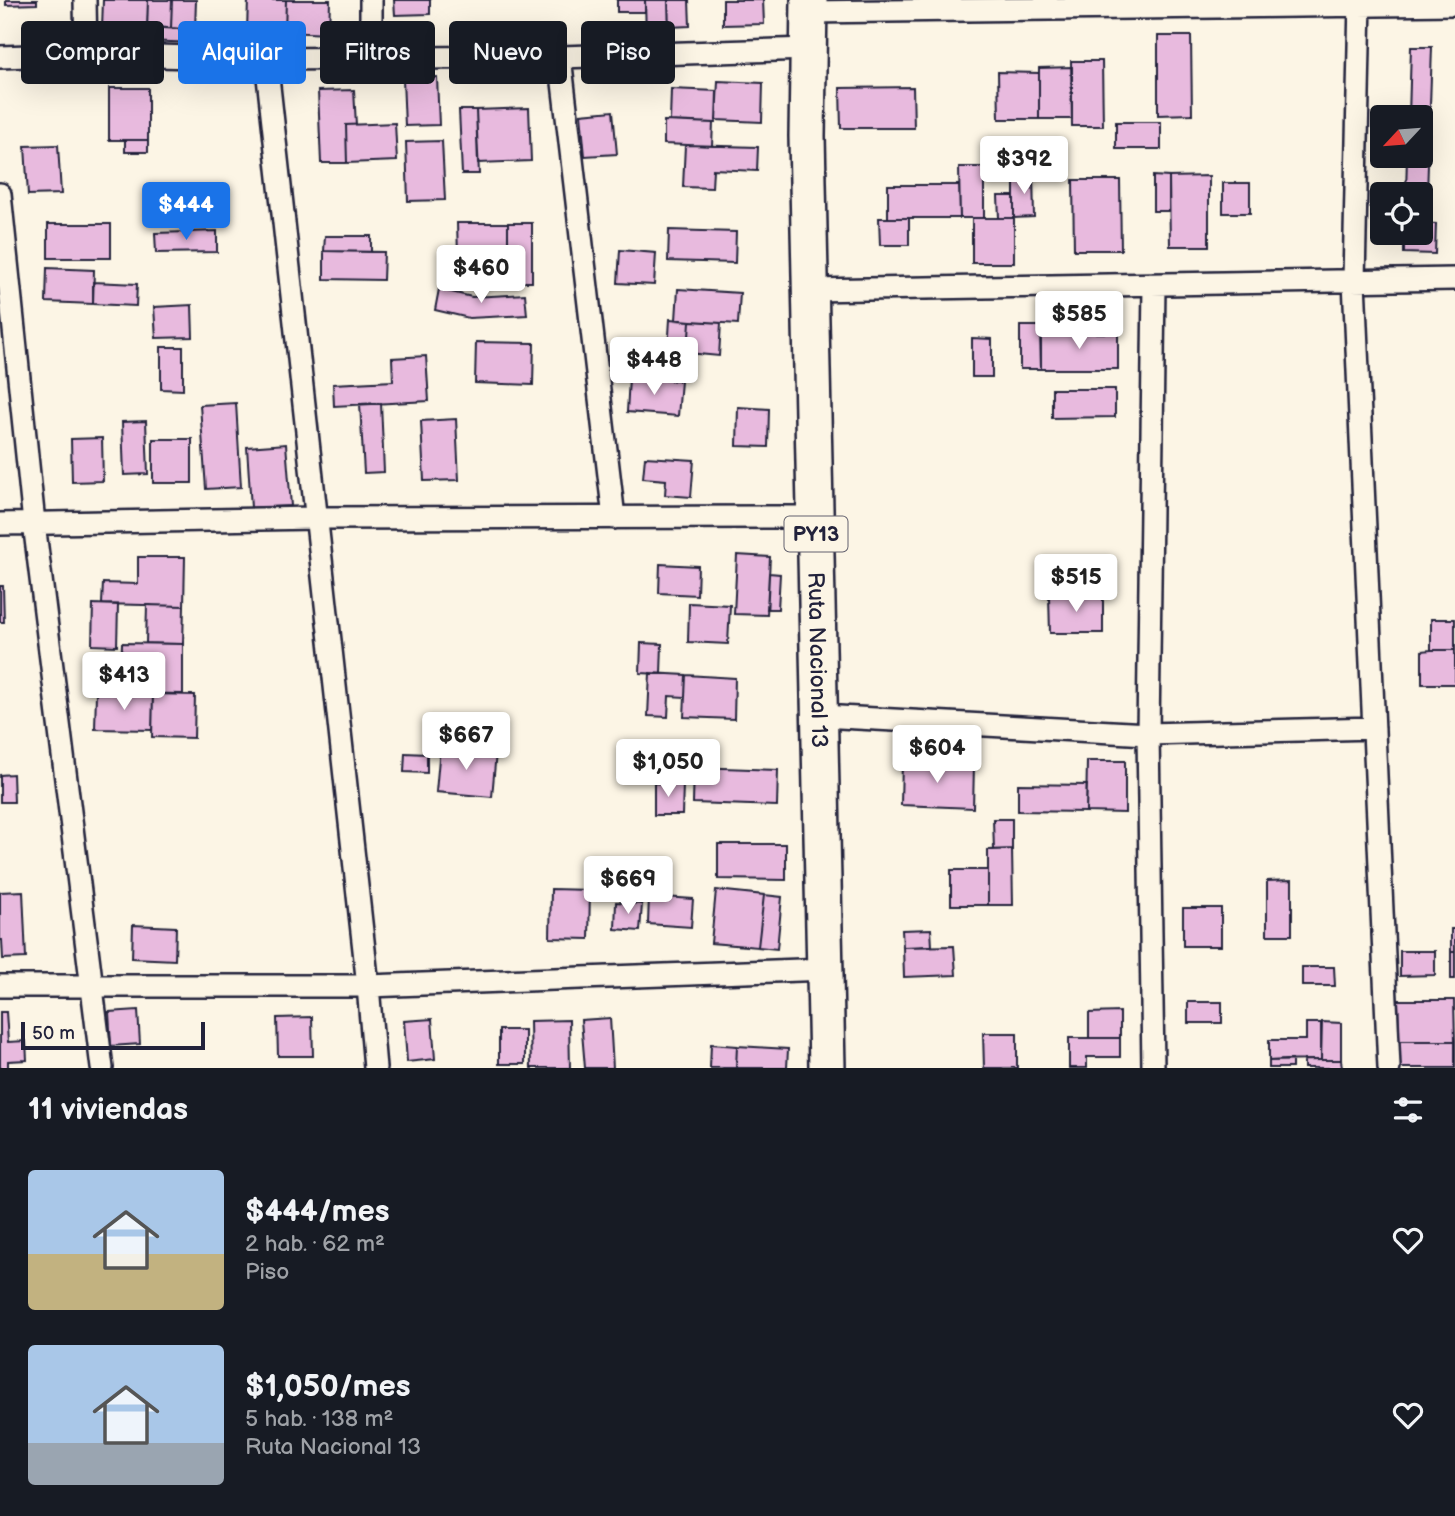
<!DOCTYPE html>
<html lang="es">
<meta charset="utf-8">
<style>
:root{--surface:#171b24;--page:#242831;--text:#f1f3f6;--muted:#9ea1a6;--accent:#1a73e8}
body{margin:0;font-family:"Balsamiq Sans",sans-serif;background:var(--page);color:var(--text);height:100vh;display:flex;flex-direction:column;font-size:26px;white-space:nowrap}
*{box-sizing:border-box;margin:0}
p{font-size:23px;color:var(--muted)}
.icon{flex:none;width:38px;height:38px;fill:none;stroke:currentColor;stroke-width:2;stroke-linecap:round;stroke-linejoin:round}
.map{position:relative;height:1068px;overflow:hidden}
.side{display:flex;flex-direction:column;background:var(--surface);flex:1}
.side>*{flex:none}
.banner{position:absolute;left:21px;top:21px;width:700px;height:63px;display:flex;gap:14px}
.needle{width:46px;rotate:244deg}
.fabs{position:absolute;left:1370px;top:105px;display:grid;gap:14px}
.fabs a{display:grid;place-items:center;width:63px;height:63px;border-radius:7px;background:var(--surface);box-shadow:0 7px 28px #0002;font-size:35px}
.scale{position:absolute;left:21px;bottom:18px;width:184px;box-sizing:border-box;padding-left:7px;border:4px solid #22223b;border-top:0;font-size:19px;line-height:24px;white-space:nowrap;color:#22223b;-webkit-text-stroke:5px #fcf5e5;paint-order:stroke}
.price{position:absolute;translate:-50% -60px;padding:0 16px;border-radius:7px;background:#fff;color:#222;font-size:23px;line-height:46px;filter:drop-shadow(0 2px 4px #0008)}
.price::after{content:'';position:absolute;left:50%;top:42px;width:21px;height:16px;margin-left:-10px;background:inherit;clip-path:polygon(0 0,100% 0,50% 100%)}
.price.current{background:var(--accent);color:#fff}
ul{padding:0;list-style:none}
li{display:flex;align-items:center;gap:21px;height:175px;padding:0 28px}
li span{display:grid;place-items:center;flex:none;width:196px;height:140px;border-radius:7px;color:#555}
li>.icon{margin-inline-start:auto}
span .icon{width:84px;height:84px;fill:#fffc;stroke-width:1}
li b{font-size:30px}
h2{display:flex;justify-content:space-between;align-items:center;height:84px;padding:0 28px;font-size:30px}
.tag{padding:0 24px;border-radius:7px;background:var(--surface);box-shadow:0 7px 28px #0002;font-size:24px;line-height:63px}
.tag.current{background:var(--accent);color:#fff}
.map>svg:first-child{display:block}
</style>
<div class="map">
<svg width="1455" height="1068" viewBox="0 0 1455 1068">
<rect width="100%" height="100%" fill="#fcf5e5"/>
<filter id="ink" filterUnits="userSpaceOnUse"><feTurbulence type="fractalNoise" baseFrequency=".0143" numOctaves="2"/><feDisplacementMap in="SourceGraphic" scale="14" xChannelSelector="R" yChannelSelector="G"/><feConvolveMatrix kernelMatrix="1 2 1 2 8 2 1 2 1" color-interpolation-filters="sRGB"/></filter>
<g filter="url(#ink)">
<path fill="#e8bade" stroke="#22223b" stroke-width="2" d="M6,0H37V4L6,5Z
M103,0H148L147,32L102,30Z
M148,0H172L171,28L147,27Z
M172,0H196L195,30L171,28Z
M248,0H286L285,32L247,31Z
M286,0H330L329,34L285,32Z
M394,0H430V14L395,15Z
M617,0H645V12H617Z
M645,0H668L669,34L646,35Z
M668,0H689L690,26L669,27Z
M723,0H763L764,24L723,25Z
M147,27L197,30L196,43L146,41Z
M1158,36H1191L1192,114L1158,115Z
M1411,47H1432L1426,223H1421V194H1406L1407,156H1421V117H1409Z
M1071,61H1102L1103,126H1072Z
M1072,67V119H1039V68Z
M998,72L1039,73V119H999Z
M437,77L439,125L405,126L403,79Z
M718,81L763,83L762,122L716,120Z
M913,87L914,128H841L840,88Z
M109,88H148V140H109Z
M671,89L717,91L716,123L670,121Z
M354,90L356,125H346L347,163H321L318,91Z
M529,108L531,161L478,163L476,110Z
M459,110H476L479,174H462Z
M613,111L617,154L585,156L581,114Z
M664,121L713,123L712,146L664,144Z
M1116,122H1161V149H1116Z
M395,123L397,161L347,163L346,125Z
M125,140H148V152H125Z
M442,141L445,200L408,201L406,142Z
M58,145L61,194L28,195L25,146Z
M685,145L758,147L757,171L713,169L712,188L683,187Z
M959,167H984V218H960Z
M1014,174H1033L1034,217L1014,218Z
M1153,176L1169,177V211H1153Z
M1209,176V246H1170L1169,177Z
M1073,180H1120L1121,250H1074Z
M1223,183H1250V213H1223Z
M888,185H959L960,218H888Z
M998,196H1014V218H999Z
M879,218H909V245H880Z
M972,218H1014V263H972Z
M457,223H508V254H458Z
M508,223H532V282H508Z
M1421,223L1436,224L1435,254L1404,253V233H1421Z
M48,224H111V258H48Z
M669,230L736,232L735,263L668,261Z
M217,231V252L156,253L155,233Z
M325,236H371V252L324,251Z
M620,250L656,253L654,285L618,283Z
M324,251L384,252L383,280L324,279Z
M47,268L94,270L93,304L46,302Z
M93,282L137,284L136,306L93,304Z
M439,289L472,297L525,294L527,315L469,318L435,310Z
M678,289L740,293L738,324L676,320Z
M192,305L193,337L156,338L154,307Z
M670,319L690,321L688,353L668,351Z
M690,321L721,323L719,356L688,353Z
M1020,326H1041V369H1020Z
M1040,332L1118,333V369H1041Z
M972,338L992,339V377H972Z
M476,342L534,343L533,385L475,383Z
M161,347H183V390L161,389Z
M669,351L688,353L687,371L668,370Z
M426,356L429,401L334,406L333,384L393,381L392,358Z
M629,378L681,381L678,416L627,412Z
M1052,389H1115V417L1052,418Z
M236,403L241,487L206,489L200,405Z
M381,403L384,472L364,473L360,404Z
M738,407L769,409L768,447L737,446Z
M456,419L459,480L424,481L421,421Z
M146,421L148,474L124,475L122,422Z
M102,438L103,481L72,482L71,439Z
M153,439H192V483H153Z
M286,444L291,506L251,508L247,447Z
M645,457L694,460L691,497L665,495L666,480L643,478Z
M737,555L770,557L767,615L734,614Z
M138,557H185L184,606L102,604L103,583L138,584Z
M660,564L698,566L697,595L659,593Z
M769,573L780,574L778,609H767Z
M0,586H3L4,622H0Z
M1049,596H1103V633H1050Z
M689,603L730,605L728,644L688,642Z
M93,604L118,605L117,646L92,645Z
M147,605L184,606L183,644L146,643Z
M1431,619H1455V650H1431Z
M122,643L183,644V694L121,693Z
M641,643L662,644L661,674L640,673Z
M1431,650H1455V684H1422V651Z
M650,673L686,675L685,697L669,696L668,717L648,716Z
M686,675L735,678L734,719L684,717Z
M96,693L153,694L152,730L95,729Z
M153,694L195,695L194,738L152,737Z
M440,747L496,752L492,797L436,792Z
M405,753L427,754V773L404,772Z
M902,761L974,764L973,808L901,805Z
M1087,761H1125V813L1086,812Z
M694,767L778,770L777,806L693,803Z
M13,774L14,802H0V775Z
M654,783L683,784L682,815H654Z
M1018,784L1087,785L1086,812L1018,811Z
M993,819H1012V849L994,850Z
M718,844H786V880L718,879Z
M1012,849L1013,905H988V850Z
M951,870H988V905H951Z
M1292,880V935H1267V881Z
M551,889L590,890L589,939L550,938Z
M716,890L764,895L758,947L711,943Z
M23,891L26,958L3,959L2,940H0V892Z
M764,895L782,897L777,949L758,947Z
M649,896L693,899L691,927L648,924Z
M616,902L642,904L640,931L615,929Z
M1183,908H1221V946H1183Z
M133,925L176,927L175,960L132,958Z
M931,929L932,946L903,947L902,930Z
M1451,929H1455V952H1451Z
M954,946L956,975L904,977L903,947Z
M1400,951H1435V975L1400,976Z
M1451,952H1455V979H1451Z
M1302,967H1334L1335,986H1302Z
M1398,1000H1454L1455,1041H1399Z
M1188,1002H1222V1023H1188Z
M138,1010L140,1044L111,1046L109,1012Z
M0,1012H6L8,1042L26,1041L27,1060L8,1061V1068H0Z
M1120,1012V1038H1089V1013Z
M312,1017L313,1056H278L277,1018Z
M610,1018L613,1068H585L581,1020Z
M432,1019L435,1059L407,1062L404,1021Z
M569,1020L570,1068H531L530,1021Z
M1322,1022L1341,1023V1060H1321Z
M1306,1023H1321V1060L1269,1061V1040H1306Z
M499,1030H525V1064H499Z
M983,1033H1017V1068H984Z
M1069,1038H1120V1057H1087V1068H1069Z
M1399,1041H1455V1068H1399Z
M711,1044L737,1046L736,1068H710Z
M737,1046L788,1049L787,1068H736Z
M1292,1060V1068H1269V1061Z
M1304,1060H1341L1342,1068H1304Z"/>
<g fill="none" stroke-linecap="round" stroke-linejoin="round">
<defs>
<path id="minor" d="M85,0L86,54
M371,0V56
M1360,0L1354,281L1389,1068
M809,12L1455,4
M0,57L86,54L266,59L560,57L809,49
M560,57L614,518
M266,59L368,986L375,1068
M0,194L34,523L102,1068
M811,290L1455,279
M0,524L316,518L816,517
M821,716L1148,734L1374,728
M0,986H368L827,969
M1153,1068L1148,734L1154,285"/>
<g id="trunk">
<path id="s1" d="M809,0L807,136L827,1068"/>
</g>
</defs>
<use href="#minor" stroke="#22223b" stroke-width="26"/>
<use href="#trunk" stroke="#22223b" stroke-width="40"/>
<use href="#minor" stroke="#fcf5e5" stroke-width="21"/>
<use href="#trunk" stroke="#fcf5e5" stroke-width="35"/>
</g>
</g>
<g text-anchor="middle" stroke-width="7" stroke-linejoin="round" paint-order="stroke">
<rect fill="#fcf5e5" stroke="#63616e" stroke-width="2" x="784.5" y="516.5" width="63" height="35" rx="5"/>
<g font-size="21" font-weight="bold" fill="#22223b">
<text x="816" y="541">PY13</text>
</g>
<g font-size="23" fill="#22223b" stroke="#fcf5e5">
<text dy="8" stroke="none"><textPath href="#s1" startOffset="660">Ruta Nacional 13</textPath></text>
</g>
</g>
</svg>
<div class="fabs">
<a><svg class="needle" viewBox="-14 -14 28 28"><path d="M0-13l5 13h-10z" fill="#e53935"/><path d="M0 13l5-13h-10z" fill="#9ea1a6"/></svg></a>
<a><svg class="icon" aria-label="locate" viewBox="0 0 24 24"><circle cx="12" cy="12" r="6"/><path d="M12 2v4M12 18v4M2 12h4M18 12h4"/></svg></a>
</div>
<div class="scale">50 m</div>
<b class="price" style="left:1024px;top:196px">$392</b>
<b class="price current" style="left:186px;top:242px">$444</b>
<b class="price" style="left:481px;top:305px">$460</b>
<b class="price" style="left:1079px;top:351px">$585</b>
<b class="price" style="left:654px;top:397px">$448</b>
<b class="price" style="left:1076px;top:614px">$515</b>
<b class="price" style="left:124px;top:712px">$413</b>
<b class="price" style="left:466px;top:772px">$667</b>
<b class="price" style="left:937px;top:785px">$604</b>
<b class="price" style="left:668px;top:799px">$1,050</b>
<b class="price" style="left:628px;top:916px">$669</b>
<div class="banner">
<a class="tag">Comprar</a>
<a class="tag current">Alquilar</a>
<a class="tag">Filtros</a>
<a class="tag">Nuevo</a>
<a class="tag">Piso</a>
</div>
</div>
<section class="side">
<h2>11 viviendas<svg class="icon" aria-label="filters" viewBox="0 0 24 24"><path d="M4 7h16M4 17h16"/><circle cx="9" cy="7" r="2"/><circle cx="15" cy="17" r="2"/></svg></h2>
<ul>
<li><span style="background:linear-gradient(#a9c7e8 60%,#c2b280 0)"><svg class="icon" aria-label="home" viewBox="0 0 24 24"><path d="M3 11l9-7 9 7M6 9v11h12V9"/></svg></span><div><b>$444/mes</b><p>2 hab. · 62 m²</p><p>Piso</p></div><svg class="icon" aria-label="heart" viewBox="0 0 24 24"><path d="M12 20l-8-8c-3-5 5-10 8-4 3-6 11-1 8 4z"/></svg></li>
<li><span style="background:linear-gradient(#a9c7e8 70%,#9aa5b1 0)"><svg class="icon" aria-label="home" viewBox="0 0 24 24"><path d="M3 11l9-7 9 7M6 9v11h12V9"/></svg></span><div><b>$1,050/mes</b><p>5 hab. · 138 m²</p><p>Ruta Nacional 13</p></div><svg class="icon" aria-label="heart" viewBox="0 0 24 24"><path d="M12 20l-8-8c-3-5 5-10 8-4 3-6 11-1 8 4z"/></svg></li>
</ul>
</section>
